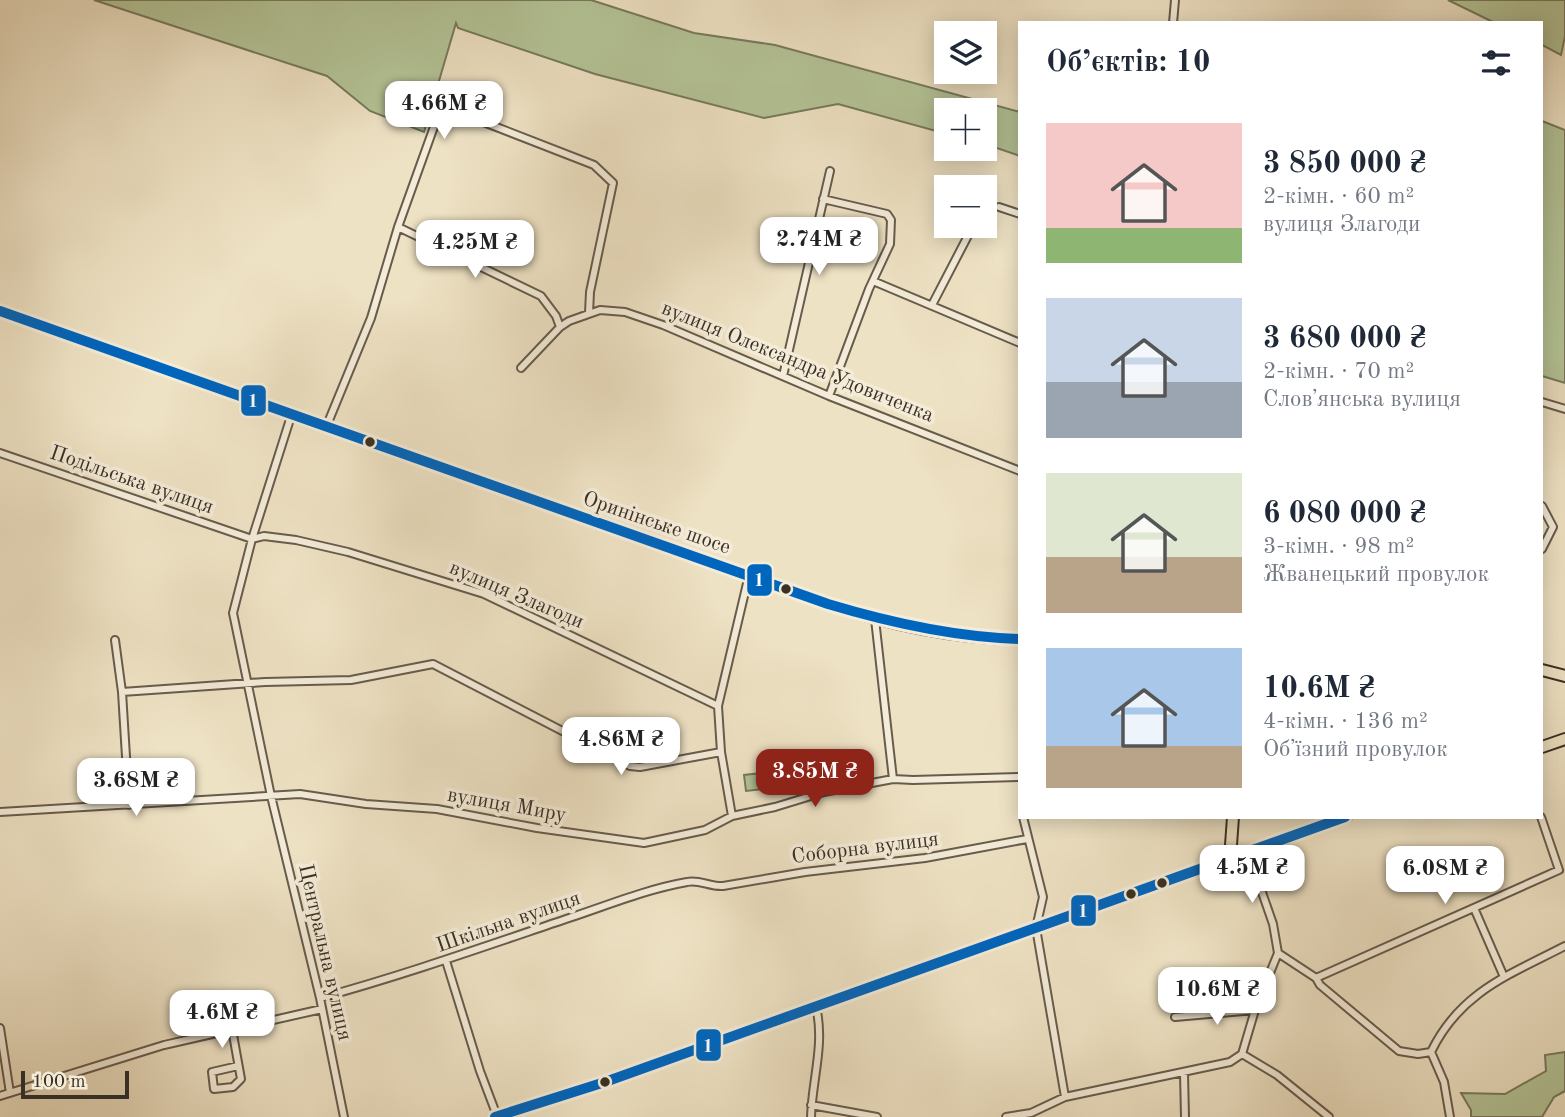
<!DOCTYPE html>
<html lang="uk">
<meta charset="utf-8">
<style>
:root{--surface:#fff;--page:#f2f2f3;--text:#1f2937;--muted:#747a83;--accent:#8f2418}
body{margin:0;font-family:"Old Standard TT",serif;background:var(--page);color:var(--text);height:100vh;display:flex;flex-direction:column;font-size:26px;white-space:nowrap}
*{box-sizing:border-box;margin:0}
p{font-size:23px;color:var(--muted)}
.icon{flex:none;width:38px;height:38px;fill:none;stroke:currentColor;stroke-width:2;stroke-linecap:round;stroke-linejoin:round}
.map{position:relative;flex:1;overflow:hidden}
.panel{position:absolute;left:1018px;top:21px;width:525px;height:798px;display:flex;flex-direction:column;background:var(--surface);border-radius:0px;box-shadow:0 4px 18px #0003}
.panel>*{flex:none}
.buttons{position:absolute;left:934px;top:21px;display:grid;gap:14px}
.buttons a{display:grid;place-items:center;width:63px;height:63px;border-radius:0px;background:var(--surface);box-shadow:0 4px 18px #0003;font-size:35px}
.scale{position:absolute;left:21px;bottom:18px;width:108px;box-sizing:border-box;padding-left:7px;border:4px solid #3a3024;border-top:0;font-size:19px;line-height:24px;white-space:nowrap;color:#3a3024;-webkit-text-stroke:5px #f4ecd9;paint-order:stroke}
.price{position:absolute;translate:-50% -60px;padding:0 16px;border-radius:14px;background:#fff;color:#222;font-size:23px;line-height:46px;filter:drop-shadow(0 2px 4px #0008)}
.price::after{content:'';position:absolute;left:50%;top:42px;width:21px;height:16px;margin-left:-10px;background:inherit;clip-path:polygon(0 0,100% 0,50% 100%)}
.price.current{background:var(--accent);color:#fff}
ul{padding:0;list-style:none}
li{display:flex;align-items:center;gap:21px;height:175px;padding:0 28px}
li span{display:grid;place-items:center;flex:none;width:196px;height:140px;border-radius:0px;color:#555}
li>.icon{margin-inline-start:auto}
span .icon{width:84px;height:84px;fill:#fffc;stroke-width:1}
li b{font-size:30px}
h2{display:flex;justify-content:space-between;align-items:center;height:84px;padding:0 28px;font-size:30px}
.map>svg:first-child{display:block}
</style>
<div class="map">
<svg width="1565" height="1117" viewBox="0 0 1565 1117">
<rect width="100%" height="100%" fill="#eee2c4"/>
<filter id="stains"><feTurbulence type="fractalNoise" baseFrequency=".00286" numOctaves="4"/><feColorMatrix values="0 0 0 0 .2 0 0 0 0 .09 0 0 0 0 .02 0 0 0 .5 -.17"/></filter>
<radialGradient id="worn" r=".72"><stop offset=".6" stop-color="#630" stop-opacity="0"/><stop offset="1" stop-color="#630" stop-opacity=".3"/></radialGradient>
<path fill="#b4c497" stroke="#777a5e" stroke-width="2" d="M94,0H591L694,33L775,45L1020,112V156L985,144V110H947V134L838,104L764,118L595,74L458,28L456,23L424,132L370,111L327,76Z
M1448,0H1565V36L1561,55L1542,45V23H1495Z
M1542,121L1565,130V383L1542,376Z
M771,772L772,788L746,791L744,775Z
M1565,1052V1091L1554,1097L1542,1117H1471V1110L1461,1093L1505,1094L1546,1071L1545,1055Z"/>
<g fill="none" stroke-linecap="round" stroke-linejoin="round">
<defs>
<path id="minor" d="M1173,23L1175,0
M823,199L887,214L891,220L890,244L869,289L829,396
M999,207L1020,214
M398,227L541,296L556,316L560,327
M873,281L1020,343
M932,305L973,226
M521,368L560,327L569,321L600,310L625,312L663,325L829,396L1020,471
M783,376L830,171
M1542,402L1565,409
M292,413L252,539L233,613L271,796L320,998L344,1117
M327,425L371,318L398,227L440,110L450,109L594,165L613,183L590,292L589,313
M0,453L252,539L264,536L296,540L348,552L484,594L718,706
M1542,506L1553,527L1542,549
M875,619L893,779
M115,640L122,692L129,805
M122,692L265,682L351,680L433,664L630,766L640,767L721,752
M0,812L300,794L366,804L437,809L537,828L644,843L705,830L732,816L775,807L824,792L893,779L913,780L1020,777
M732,816L721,752L718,706L749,575
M1023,817L1043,897L1036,928L1065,1097
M1474,908L1504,977
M1278,953L1316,978L1320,985L1399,1051L1418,1054L1431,1052
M446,961L480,1071L497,1116
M1316,978L1559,870L1541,817
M320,998C404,975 486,946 569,918C608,905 647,889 687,882C699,879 710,887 723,886L805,872L925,858L1027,839
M1175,1017L1255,1010
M0,1028L10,1093
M232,1029L241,1079L233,1087L214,1089L212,1072L238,1066
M1242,1054L1255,1010L1278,953L1273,924L1248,852
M1242,1054L1277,1075L1329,1117
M1184,1073L1185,1117
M0,1096L164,1045L322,1009
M811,1105L877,1117
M811,1117C812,1080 825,1044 816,1007
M1006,1117L1031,1113L1065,1097L1230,1062L1242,1054
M1450,1117L1444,1082L1431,1052C1460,992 1509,975 1565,946"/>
<path id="primary" d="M0,311L828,604C891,624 954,639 1020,639
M1542,670L1565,676
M1542,747L1565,739
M1230,859L1233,817
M495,1117L605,1082L1346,817"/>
</defs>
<use href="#minor" stroke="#675c4c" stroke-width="10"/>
<use href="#primary" stroke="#3a3024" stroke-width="14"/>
<use href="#minor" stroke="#f4ecd9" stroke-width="6"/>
<use href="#primary" stroke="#eee2c4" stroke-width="10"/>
<defs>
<path id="bus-1" d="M0,311L828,604C891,623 954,637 1020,639
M495,1117L605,1082L1345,817"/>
</defs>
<use href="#bus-1" stroke="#f4ecd9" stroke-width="16"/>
<use href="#bus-1" stroke="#0065bd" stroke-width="10"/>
</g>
<g fill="#3a3024" stroke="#f4ecd9" stroke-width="2.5">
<circle cx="370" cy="442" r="6"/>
<circle cx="786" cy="589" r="6"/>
<circle cx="1162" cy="883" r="6"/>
<circle cx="1131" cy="894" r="6"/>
<circle cx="605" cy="1082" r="6"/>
</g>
<g text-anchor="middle" stroke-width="7" stroke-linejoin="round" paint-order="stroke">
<g font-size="21" fill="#3a3024" stroke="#f4ecd9">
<text transform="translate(798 361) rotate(22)" y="7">вулиця Олександра Удовиченка</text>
<text transform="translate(132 479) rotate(19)" y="7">Подільська вулиця</text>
<text transform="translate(657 522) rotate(19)" y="7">Оринінське шосе</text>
<text transform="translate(517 594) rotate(23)" y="7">вулиця Злагоди</text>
<text transform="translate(507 804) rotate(10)" y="7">вулиця Миру</text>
<text transform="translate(865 847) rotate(-7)" y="7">Соборна вулиця</text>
<text transform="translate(508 921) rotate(-19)" y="7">Шкільна вулиця</text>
<text transform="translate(326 952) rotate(77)" y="7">Центральна вулиця</text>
</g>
</g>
<g stroke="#f4ecd9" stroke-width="2.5">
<rect x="240" y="384" width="27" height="33" rx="7" fill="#0065bd"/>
<rect x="746" y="563" width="27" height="34" rx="7" fill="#0065bd"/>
<rect x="1070" y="894" width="27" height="33" rx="7" fill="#0065bd"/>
<rect x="695" y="1028" width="27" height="34" rx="7" fill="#0065bd"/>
</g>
<g font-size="19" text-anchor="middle" font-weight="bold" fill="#fff">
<text x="253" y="407">1</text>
<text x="759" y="586">1</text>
<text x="1083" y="917">1</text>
<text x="708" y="1052">1</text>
</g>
<rect width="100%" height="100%" filter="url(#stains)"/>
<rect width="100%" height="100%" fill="url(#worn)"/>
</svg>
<div class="buttons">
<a><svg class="icon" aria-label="layers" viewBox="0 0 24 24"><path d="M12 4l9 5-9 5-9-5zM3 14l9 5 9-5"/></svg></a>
<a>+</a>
<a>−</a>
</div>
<div class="scale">100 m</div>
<b class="price" style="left:444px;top:141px">4.66M ₴</b>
<b class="price" style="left:819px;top:277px">2.74M ₴</b>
<b class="price" style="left:475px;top:280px">4.25M ₴</b>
<b class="price" style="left:621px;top:777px">4.86M ₴</b>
<b class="price current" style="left:815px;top:809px">3.85M ₴</b>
<b class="price" style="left:136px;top:818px">3.68M ₴</b>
<b class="price" style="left:1252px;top:905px">4.5M ₴</b>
<b class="price" style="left:1445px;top:906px">6.08M ₴</b>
<b class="price" style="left:1217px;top:1027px">10.6M ₴</b>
<b class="price" style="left:222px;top:1050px">4.6M ₴</b>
<section class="panel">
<h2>Об’єктів: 10<svg class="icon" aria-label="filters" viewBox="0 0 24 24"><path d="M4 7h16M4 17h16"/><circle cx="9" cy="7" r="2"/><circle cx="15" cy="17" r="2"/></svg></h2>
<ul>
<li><span style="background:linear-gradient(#f6c9c9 75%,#8fb573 0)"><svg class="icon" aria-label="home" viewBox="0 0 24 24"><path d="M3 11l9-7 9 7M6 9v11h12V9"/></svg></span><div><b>3 850 000 ₴</b><p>2-кімн. · 60 m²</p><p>вулиця Злагоди</p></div></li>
<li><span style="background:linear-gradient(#c9d6e8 60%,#9aa5b1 0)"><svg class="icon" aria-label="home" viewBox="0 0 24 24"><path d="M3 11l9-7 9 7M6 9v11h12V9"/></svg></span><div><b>3 680 000 ₴</b><p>2-кімн. · 70 m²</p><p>Словʼянська вулиця</p></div></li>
<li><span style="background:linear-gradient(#dfe7d0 60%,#b9a48a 0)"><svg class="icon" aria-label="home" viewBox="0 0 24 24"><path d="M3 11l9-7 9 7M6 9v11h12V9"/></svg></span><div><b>6 080 000 ₴</b><p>3-кімн. · 98 m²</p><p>Жванецький провулок</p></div></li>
<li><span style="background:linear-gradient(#a9c7e8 70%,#b9a48a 0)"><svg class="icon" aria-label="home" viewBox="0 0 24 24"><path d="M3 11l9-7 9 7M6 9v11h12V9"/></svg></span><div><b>10.6M ₴</b><p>4-кімн. · 136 m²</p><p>Обʼїзний провулок</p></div></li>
</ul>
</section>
</div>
